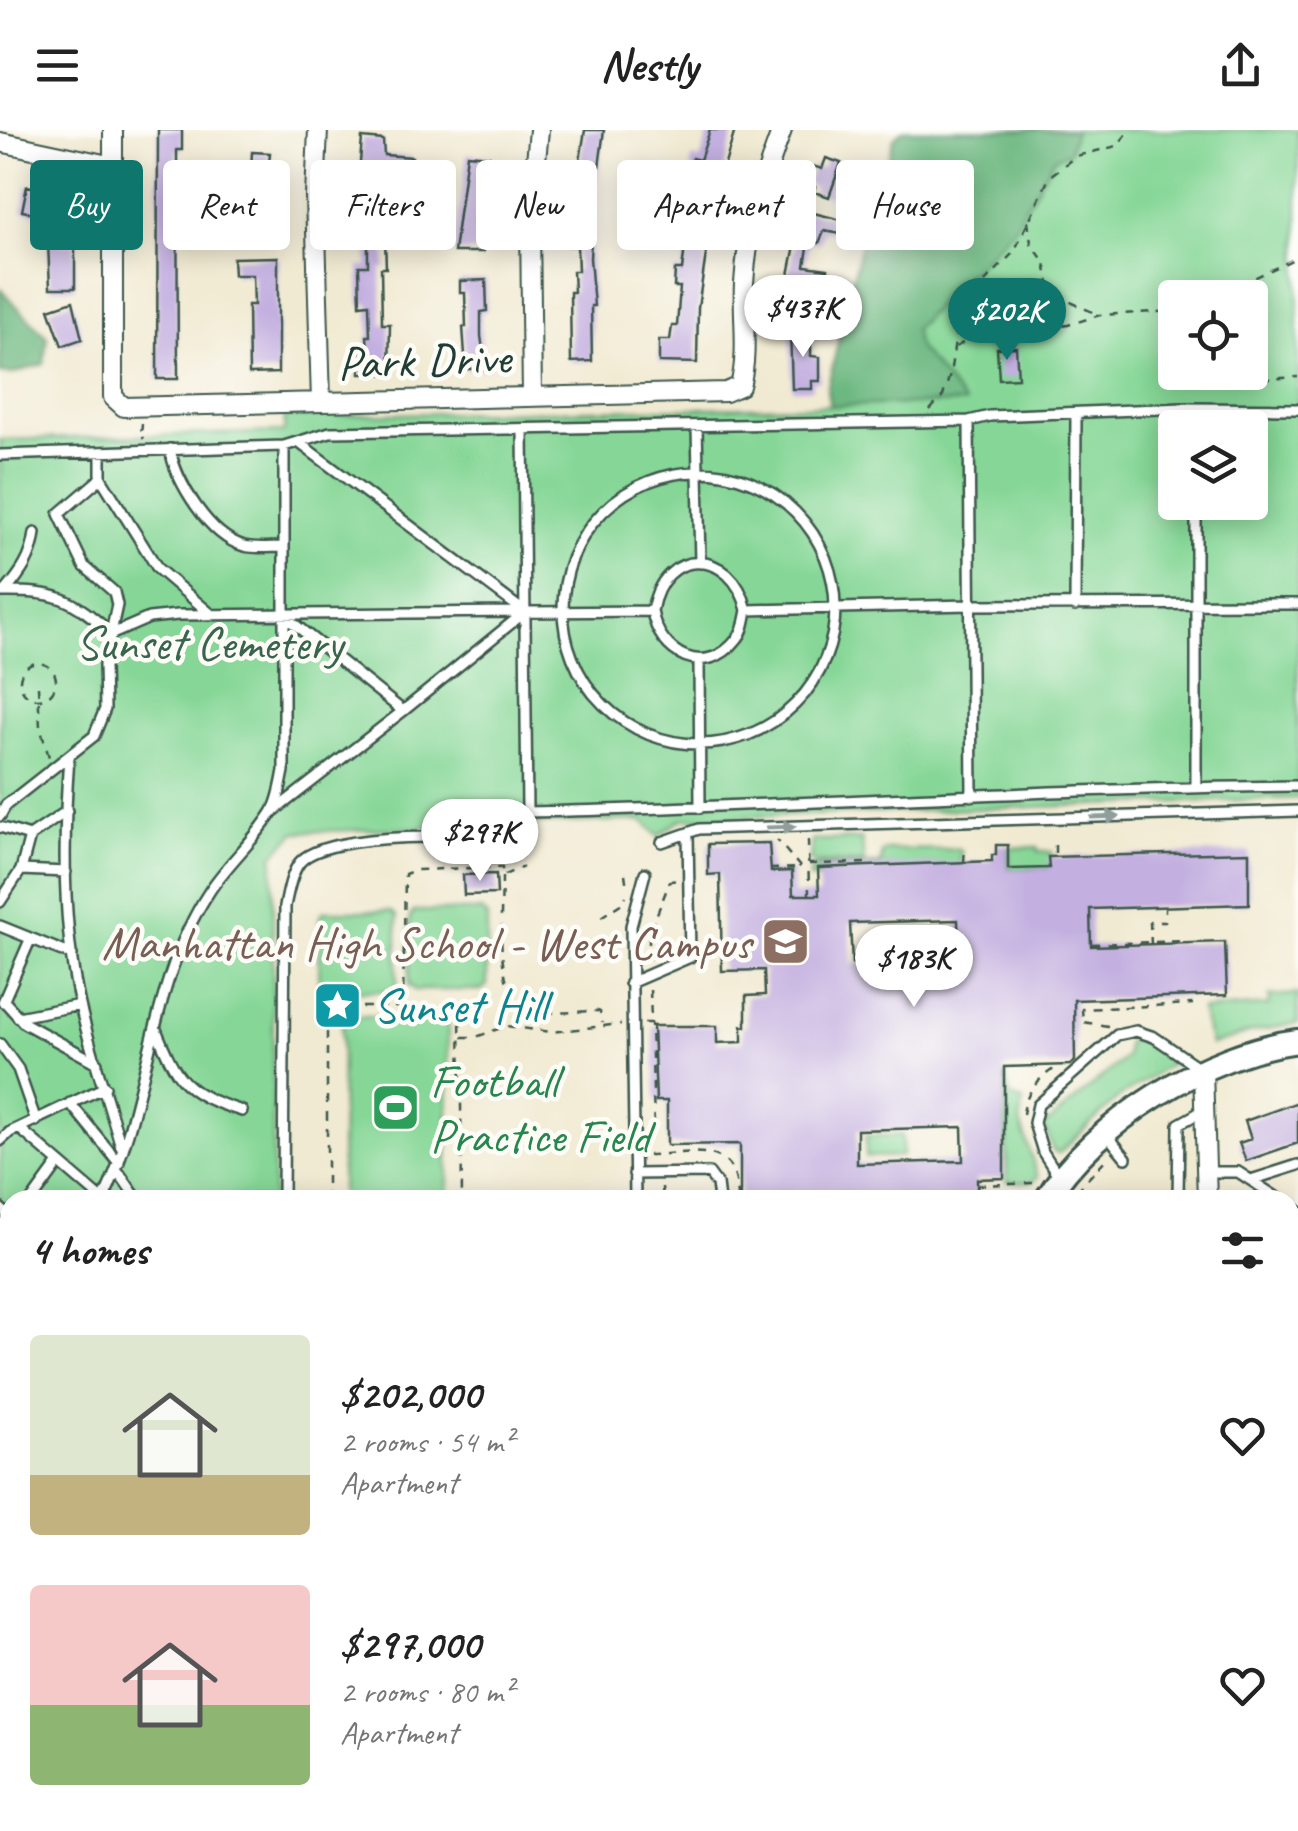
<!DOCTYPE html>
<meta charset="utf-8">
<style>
:root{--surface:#fff;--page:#f6f6f6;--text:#222;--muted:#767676;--accent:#0f766e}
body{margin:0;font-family:Caveat,sans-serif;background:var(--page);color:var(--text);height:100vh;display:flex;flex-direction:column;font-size:38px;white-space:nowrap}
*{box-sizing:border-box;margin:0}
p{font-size:32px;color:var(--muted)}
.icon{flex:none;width:55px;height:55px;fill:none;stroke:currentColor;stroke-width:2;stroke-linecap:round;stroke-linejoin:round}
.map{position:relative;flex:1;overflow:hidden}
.side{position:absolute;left:0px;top:1060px;width:1300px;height:642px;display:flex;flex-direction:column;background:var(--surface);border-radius:30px 30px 0 0;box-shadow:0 5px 25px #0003}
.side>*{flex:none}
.guide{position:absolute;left:30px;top:30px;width:1240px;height:90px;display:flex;gap:20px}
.tools{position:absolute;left:1158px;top:150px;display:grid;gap:20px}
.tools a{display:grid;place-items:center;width:110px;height:110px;border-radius:10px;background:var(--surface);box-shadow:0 5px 25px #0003;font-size:50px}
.price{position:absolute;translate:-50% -85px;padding:0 22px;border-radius:35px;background:#fff;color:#222;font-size:32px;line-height:65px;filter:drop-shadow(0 2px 5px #0008)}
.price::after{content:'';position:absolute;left:50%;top:60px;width:30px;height:22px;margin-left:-15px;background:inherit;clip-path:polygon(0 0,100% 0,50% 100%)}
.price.selected{background:var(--accent);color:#fff}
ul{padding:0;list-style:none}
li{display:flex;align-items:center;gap:30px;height:250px;padding:0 30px}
li span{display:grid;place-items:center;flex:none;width:280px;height:200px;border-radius:10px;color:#555}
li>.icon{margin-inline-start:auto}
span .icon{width:120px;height:120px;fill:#fffc;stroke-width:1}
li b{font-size:42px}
h2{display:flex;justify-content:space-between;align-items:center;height:120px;padding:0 30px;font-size:42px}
.tag{padding:0 35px;border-radius:10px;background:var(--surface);box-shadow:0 5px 25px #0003;font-size:35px;line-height:90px}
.tag.selected{background:var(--accent);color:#fff}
header{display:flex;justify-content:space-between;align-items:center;height:130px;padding:0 30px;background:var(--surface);font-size:45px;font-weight:800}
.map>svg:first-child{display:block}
</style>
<header><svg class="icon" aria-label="menu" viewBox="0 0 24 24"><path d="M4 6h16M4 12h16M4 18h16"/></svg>Nestly<svg class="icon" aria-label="share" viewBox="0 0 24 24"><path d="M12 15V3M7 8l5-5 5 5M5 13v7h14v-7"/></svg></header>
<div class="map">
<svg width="1298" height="1701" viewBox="0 0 1298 1701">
<rect width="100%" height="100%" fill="#fdfcf7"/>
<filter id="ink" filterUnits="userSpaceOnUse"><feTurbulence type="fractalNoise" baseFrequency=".01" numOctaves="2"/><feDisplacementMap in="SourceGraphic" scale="20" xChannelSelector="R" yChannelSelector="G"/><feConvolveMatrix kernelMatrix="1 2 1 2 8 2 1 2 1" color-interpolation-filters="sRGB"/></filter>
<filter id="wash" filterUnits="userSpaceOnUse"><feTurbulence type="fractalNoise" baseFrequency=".0048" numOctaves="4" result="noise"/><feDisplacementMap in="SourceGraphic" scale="40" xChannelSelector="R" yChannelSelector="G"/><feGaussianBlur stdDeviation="2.25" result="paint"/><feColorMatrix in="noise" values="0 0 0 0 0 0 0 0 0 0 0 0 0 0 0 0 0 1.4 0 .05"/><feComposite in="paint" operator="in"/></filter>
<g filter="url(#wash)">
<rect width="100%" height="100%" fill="#f1ead2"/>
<path fill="#86d797" stroke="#528a66" stroke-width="2.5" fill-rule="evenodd" d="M940,0H1298V668L682,689L658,706L642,690L296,702L273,725V1070H10V1692H407L415,1701H0V310L284,302L285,286L859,275ZM1175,168H1250V242H1175ZM1175,298H1250V372H1175Z
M862,709L864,732L813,733L810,730L812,710Z
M1037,717L1038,722H1052L1049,738L1009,739V718Z
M958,719L962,722L959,734L819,738L818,749L810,748L811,740L816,736L881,734L882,723L886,720Z
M324,781H391L397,786V855L391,861H325L319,855L320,786Z
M415,781H481L487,786V855L481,860H415L409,855L410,786Z
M1298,864V893L1252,902L1211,915L1201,880L1270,875L1269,866Z
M342,886H448V1070H341Z
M1139,909L1159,917L1171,934L1118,968L1059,1023L1053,1021L1042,989L1048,993L1126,927L1127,912Z
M1005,944L1010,967L1023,971L1020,992L1038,1047L1032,1052H1007Z
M902,1005V1026L866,1027V1006Z"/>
<path fill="#6cb880" stroke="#467a5a" stroke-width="2.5" d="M903,0H1075L1069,22L1054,28L1014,98L914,199L918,217L965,273L830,276L827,260L861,113L879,64L894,8Z
M0,159L47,207L44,234L11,244L0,243Z"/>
<g id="blocks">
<path fill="#c3afe0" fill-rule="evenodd" d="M158,0H182V20H177L178,249H157Z
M585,0H604L597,52L577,49Z
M710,0H735L713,75L691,70L698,41L690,39L692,28L700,30Z
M362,8L383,10L384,25L412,27L411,44L359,45Z
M252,22L270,23L269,33L275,34L272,68H278L275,95H253V56H250Z
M467,24L489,26L482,84L483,122H454Z
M826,28L841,33L829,67L814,62L815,57L807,54L813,36L822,39Z
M27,56L64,64V60L81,63L77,85L49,79L47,86L22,81Z
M382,70L383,92H400L401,106L385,107L386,138H381L382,194H390L389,244H360V220H368L367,206H370L369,174L360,175L359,136H368V109H358V87H346V71Z
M575,75L593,76L590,128L594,176H591L592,231L571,232L570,162H574L573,141H578L577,116H568L570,82H574Z
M802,80L845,91L842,104L824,101L819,113L809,111L805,136L828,139L823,173L808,172L810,153L788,150Z
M688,93L710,97L698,178L697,233L659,232V210H670L672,196H677L680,157H674L675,140H682Z
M48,113H75V158H50Z
M278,127V243L249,244L248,175H254L253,145H234L233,128Z
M486,150L487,181L481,182V206L484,227H489V239H466L463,197H466L465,163H460V151Z
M73,171L82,209L62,216L49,179Z
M790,198H811V226L820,227V251H812V259H792Z
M1016,217L1018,248L999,249L997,218Z
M769,713L771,742L792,741L793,765H819L818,738L992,731V725H996V715H1008V739L1049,738L1048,727L1249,722V774L1090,779L1091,816L1225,812L1227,865L1074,870L1075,931L1070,935L1004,937V1048L977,1049V1070H740V1014L667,1015V971H656L653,896H717V913L742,912V896L746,897V866L765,865L764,840L722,841L720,744L708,745V714ZM958,790L959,831L852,834L850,793ZM962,997L963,1031L857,1034V1000Z
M496,744L497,764L464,765L463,745Z
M1298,972V1013L1246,1031L1239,1013L1251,1009L1245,991Z"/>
</g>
</g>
<g filter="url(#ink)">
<use href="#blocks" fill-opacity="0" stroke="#3e574c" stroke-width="2.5"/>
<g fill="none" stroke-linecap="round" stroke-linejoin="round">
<defs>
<path id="service" d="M1196,279V298
M969,291L972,666
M697,296L700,433
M523,299L527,682C784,677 1041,658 1298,656
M284,316L330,302L969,291L990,286L1183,278L1298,279
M170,319C176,352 209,406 244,416C257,419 270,417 283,417
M0,325L284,316V641C281,655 279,672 271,684C253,712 227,734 209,762C148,855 150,972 103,1070
M563 478a136 136 0 1 1 272 0a136 136 0 1 1-272 0Z
M101,348L158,439L212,485
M1196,372V657
M0,462C56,461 71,467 112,504
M5,462C21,443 32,428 35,403
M1075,476L1076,283
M652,481C663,416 732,417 747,480
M283,485L403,581L525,482L298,312
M112,504L149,488L178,485L652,481C659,525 706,549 737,509C744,501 745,490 747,480L970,475L1298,474
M699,530L700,678
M69,627C63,708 62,795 80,875C91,923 108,970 121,1017
M274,681L403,581
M0,686L6,675L94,606L105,579L104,535L117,475L114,462L84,436L59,384L101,348V322
M0,697L30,706
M662,712L699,699L1298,681
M21,740L66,742
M0,772L21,740L30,706L67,681
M0,796L72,825
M630,853L690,827L688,703
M3,872L30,810
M5,872L24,893L97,933
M18,887L80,875
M155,897C177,951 184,963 242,981
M0,914L18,939L36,991
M70,973L119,1033
M19,998L103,1070
M1108,1006L1126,1028
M0,1011L10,1002L105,957
M117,1040L138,1070
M1206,1042H1238L1281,1070
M634,1044L709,1043L717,1054L719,1070
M1059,1047L1043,1022L1034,993L1038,975L1117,905L1136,901L1154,907L1201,939
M1251,1050L1298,1035
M32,1070L59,1033
M283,1070L285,776C288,763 291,743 300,732C326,701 484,703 521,716
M635,1070L631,796L645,743
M1178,1070L1179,994L1204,980
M1290,1076L1298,1081
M0,1078L10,1087
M0,1167L10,1170
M0,1216L10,1214
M0,1317L10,1320
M432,1692L441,1701
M345,1701L351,1692
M391,1701L403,1692"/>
<path id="pedestrian" d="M0,1463L8,1466L10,1479
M12,1701V1692"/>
<path id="minor" d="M113,0V267L124,277L726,262L740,256C749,222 742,188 744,153C747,100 763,50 782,0
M318,0L315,66L321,272
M0,12L113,36
M532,267L530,93L539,0
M1203,940L1207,1070
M1290,1233H1298
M1290,1442H1298
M1290,1621L1298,1623
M681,1692L682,1701
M846,1701V1692
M1292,1701L1298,1695"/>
<path id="tertiary" d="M1046,1070C1093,992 1208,922 1298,911
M988,1692L990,1701"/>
</defs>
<use href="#service" stroke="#3e574c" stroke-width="14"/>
<use href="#pedestrian" stroke="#3e574c" stroke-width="19"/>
<use href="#minor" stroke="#3e574c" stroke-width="22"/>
<use href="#tertiary" stroke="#3e574c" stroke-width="28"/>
<path stroke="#3e574c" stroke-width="2.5" stroke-dasharray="8 8" stroke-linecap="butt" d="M1028,91L1031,113L1045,133L1049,153L1064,169L1099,185
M1212,168L1298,127
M1170,185L1175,195
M956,217L981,202L1018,203L1068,195L1100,185L1175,181
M1201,242L1219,252L1298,247
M930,280L943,266L950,245L959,184L973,164L1014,122L1050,46L1076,26L1117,16L1130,0
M142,293L141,308H144
M20 551a18 18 0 1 1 36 0a18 18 0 1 1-36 0Z
M38,556L40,597L49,627
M808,710L809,765
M1055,715V727
M964,732L965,717
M809,734L866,733
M770,739L801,738L777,710
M625,744L627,758
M502,747C502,778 493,867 527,879C546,886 576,881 597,881L600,882L602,893
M601,787L622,773L626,766
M1091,814L1187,811
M1151,815L1150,792H1165V778
M649,830V804L670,751L679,750
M403,875L405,744L416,740L502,737V746L523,737
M644,893H651L650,858
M1108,896L1083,892L1082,879L1193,874
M462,907H476L506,896L551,902L621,894
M1023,984C1026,963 1035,952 1052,940L1057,945
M647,1007L654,995L651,893
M648,1025C695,1024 737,1008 738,1070
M977,1055L1036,1053
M662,1057L663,1070
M1077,1061L1105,1030
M327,1070V883L335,877H448L460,880L462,1070
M1077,1070L1082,1057
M0,1189H10
M0,1372L10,1375
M0,1439L10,1442
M10,1544L0,1546L4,1568L5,1639L10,1644
M40,1692L42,1701
M101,1692V1701
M105,1692L106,1701
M115,1692L116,1701
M182,1692L196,1698L242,1701
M269,1701L282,1699V1692"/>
<use href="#service" stroke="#fff" stroke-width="9"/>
<use href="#pedestrian" stroke="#fff" stroke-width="14"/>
<use href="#minor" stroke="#fff" stroke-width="18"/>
<use href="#tertiary" stroke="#fff" stroke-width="22"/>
</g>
<defs><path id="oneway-solid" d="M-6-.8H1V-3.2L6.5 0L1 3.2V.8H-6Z" transform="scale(2.5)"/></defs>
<g fill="#8f9e9a">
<use href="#oneway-solid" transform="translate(1105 687) rotate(-2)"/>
<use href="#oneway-solid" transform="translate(781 697) rotate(-2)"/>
</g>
</g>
<defs>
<symbol id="school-square" viewBox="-11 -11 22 22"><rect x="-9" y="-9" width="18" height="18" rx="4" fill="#8d6e63" stroke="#fdfcf7"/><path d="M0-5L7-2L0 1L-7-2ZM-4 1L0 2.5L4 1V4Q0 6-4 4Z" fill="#fff"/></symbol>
<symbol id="sight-square" viewBox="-11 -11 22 22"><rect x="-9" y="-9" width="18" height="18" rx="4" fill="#0f9aa8" stroke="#fdfcf7"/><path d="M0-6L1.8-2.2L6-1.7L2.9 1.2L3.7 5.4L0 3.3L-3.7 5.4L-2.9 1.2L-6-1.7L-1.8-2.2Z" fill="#fff"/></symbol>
<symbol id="stadium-square" viewBox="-11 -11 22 22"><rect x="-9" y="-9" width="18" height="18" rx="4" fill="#2e9e5b" stroke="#fdfcf7"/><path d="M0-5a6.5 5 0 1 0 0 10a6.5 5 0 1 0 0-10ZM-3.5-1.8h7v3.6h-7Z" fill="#fff"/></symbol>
</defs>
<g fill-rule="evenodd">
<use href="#school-square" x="758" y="784" width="55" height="55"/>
<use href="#sight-square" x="310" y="848" width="55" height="55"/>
<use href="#stadium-square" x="368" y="950" width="55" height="55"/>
</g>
<g text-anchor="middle" stroke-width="9" stroke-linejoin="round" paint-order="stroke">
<g font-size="48" fill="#1f3d34" stroke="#fdfcf7">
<text transform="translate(424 229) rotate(-2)" y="17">Park Drive</text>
</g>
<g font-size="48" fill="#39644d" stroke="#fdfcf7">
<text x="209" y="529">Sunset Cemetery</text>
</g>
<g font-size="48" fill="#785e54" stroke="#fdfcf7" text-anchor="end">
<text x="751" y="829">Manhattan High School - West Campus</text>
</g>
<g font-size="48" fill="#0d838f" stroke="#fdfcf7" text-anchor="start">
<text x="373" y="892">Sunset Hill</text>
</g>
<g font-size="48" fill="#27864d" stroke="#fdfcf7" text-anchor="start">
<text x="430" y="967">Football<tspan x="430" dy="55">Practice Field</tspan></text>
</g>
</g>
</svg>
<div class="tools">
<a><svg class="icon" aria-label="locate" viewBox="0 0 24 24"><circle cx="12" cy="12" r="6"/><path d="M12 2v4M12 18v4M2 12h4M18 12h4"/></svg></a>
<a><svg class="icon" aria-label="layers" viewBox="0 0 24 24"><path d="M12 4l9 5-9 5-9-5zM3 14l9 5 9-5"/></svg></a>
</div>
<b class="price" style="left:803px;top:230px">$437K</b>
<b class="price selected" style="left:1007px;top:233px">$202K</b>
<b class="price" style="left:480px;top:754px">$297K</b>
<b class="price" style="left:914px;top:880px">$183K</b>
<div class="guide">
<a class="tag selected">Buy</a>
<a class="tag">Rent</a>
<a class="tag">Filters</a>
<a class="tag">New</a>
<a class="tag">Apartment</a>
<a class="tag">House</a>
</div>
<section class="side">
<h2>4 homes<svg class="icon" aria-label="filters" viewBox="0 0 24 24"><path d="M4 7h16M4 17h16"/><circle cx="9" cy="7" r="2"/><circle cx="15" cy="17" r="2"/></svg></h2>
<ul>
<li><span style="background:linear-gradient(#dfe7d0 70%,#c2b280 0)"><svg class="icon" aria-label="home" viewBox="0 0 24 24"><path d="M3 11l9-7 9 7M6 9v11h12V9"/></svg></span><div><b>$202,000</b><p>2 rooms · 54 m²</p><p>Apartment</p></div><svg class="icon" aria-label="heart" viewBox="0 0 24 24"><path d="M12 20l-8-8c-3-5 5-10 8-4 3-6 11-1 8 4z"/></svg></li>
<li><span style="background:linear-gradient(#f6c9c9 60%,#8fb573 0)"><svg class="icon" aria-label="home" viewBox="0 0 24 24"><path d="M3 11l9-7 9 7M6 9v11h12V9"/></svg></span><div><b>$297,000</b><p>2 rooms · 80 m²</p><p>Apartment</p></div><svg class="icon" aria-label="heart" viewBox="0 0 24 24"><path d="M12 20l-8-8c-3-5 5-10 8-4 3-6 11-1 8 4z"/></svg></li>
</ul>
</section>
</div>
